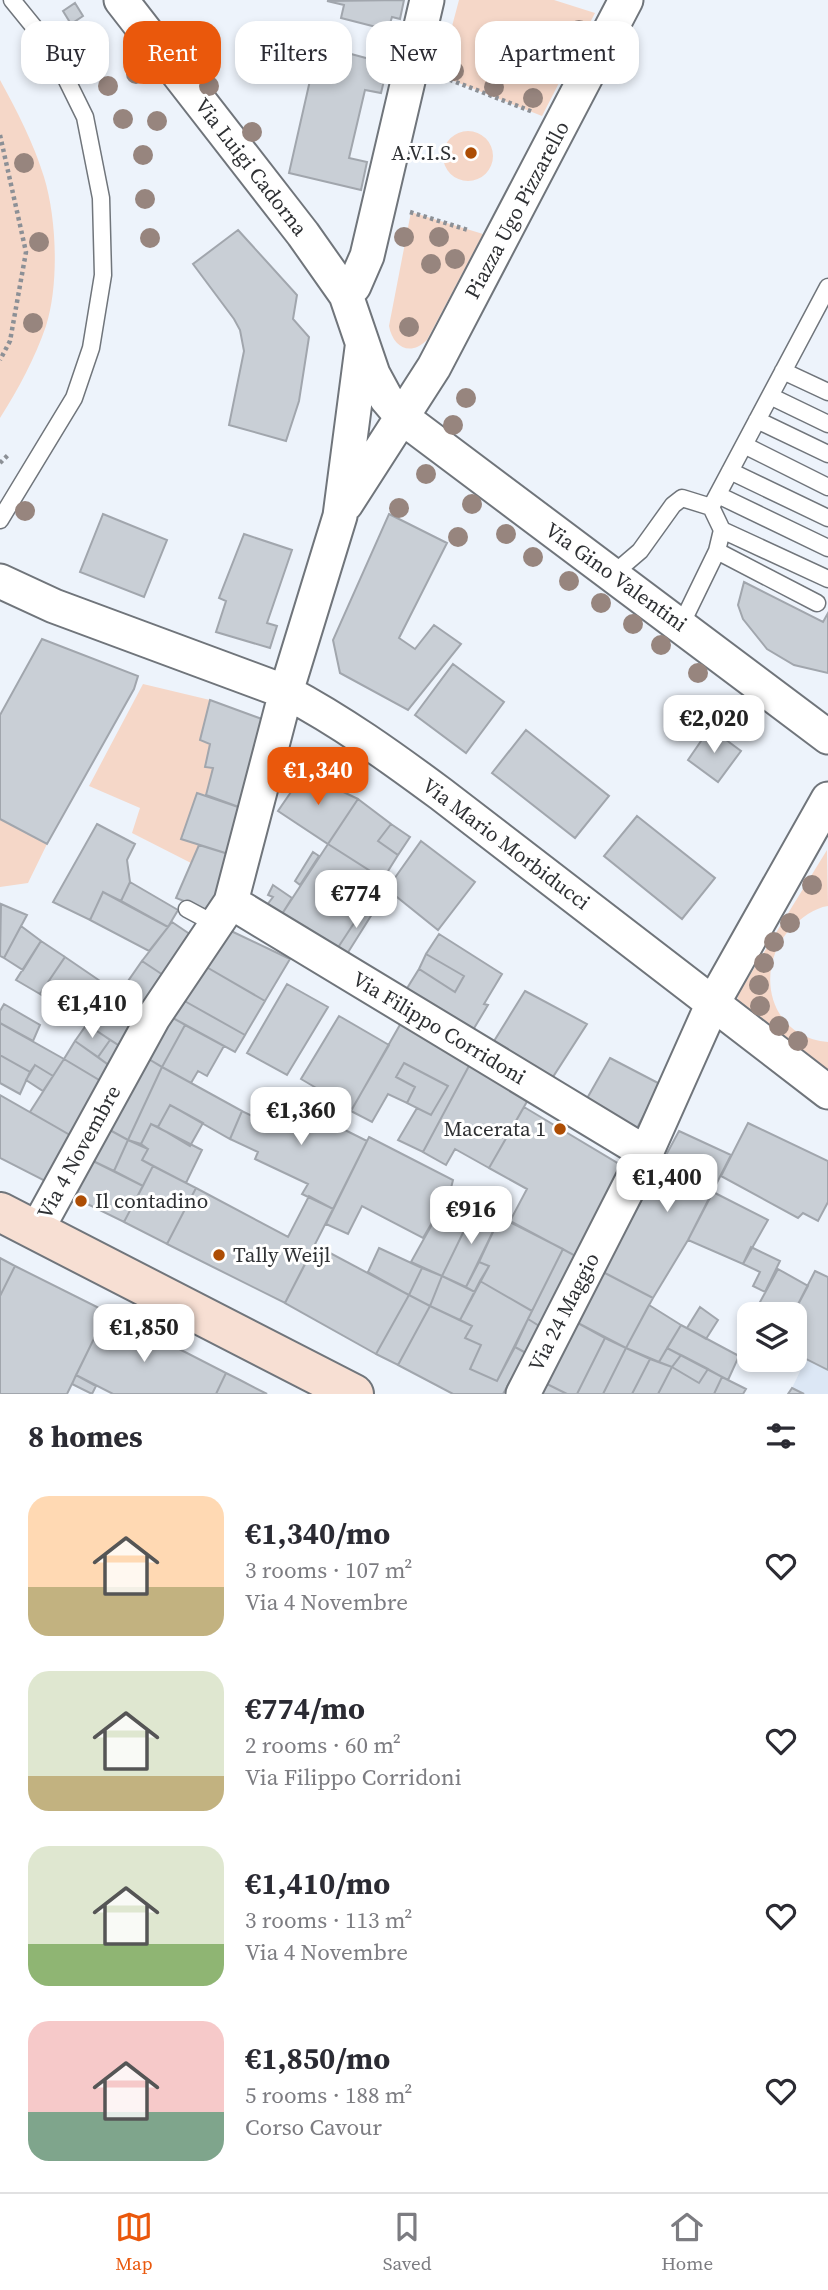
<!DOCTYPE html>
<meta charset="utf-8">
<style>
:root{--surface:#fff;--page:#f2f2f3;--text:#2b2b33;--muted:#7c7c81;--line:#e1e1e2;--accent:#ea580c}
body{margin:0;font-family:"Source Serif 4",serif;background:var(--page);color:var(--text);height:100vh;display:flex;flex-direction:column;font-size:26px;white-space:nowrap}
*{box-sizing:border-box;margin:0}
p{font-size:23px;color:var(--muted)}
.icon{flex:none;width:38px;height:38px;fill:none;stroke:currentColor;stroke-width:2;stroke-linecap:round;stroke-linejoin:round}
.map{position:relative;height:1394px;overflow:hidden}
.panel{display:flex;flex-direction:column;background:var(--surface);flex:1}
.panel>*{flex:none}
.hud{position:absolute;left:21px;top:21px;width:788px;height:63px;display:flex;gap:14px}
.fabs{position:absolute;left:737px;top:1302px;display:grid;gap:14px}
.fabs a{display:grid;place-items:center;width:70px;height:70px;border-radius:14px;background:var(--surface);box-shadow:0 4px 10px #0003;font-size:35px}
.price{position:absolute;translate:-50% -60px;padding:0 16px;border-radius:14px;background:#fff;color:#222;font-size:23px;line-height:46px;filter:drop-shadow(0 2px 4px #0008)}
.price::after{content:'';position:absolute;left:50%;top:42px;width:21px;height:16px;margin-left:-10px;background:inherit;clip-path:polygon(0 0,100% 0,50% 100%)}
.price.active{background:var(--accent);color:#fff}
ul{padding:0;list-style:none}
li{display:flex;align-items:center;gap:21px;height:175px;padding:0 28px}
li span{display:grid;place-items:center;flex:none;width:196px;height:140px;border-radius:21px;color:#555}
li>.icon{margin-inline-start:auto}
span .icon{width:84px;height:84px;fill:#fffc;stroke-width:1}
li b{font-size:30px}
h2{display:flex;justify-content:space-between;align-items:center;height:84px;padding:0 28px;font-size:30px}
.tag{padding:0 24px;border-radius:21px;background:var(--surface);box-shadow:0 4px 10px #0003;font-size:24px;line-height:63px}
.tag.active{background:var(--accent);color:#fff}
.tab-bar{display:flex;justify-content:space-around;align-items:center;height:98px;border-top:2px solid var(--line);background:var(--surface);font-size:19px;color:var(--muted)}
.tab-bar a{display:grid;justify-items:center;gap:4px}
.tab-bar .active{color:var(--accent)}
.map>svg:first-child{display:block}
</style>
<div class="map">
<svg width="828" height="1394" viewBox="0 0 828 1394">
<rect width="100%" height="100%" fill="#edf3fb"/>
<path fill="#dce7f5" d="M806,1359L828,1370V1394H804L792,1388Z"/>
<path fill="#f5d7c8" d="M459,0H554L595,13L542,116L439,75Z
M0,80C17,111 34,144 44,177C57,219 59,285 46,326C35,358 18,390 0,418Z
M443 156a25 25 0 1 1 50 0a25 25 0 1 1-50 0Z
M411,212L483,234L427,340C410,357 393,347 389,326Z
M143,684L210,700L200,740L210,744L205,766L213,768L206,795L197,793L182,839L199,845L191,863L132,833L140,808L89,786Z
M0,819L47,844L28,883L0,887Z
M827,850L828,906C814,908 801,918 791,928C753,968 768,1037 828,1042V1072L740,1006L737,996Z"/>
<path fill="#c9cfd6" stroke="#a1a6ad" stroke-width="2" d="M404,0L400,19L392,17L388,30L341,18L344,5L327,1Z
M75,3L83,16L71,24L63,11Z
M318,45L388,64L381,93L365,90L349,158L367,162L361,190L289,173Z
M238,230L297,295L293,319L309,337L299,401L286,441L229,425L244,351L240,330L234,319L193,264Z
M103,514L167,540L144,597L80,572Z
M389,514L447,543L399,638L415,649L434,625L461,644L408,710L340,673L333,640Z
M244,534L292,550L267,623L277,626L270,648L216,632L226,601L219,598Z
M744,582L823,622L828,613V673L794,665L767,649L743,619L738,605Z
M42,639L138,676L134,689L47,844L0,819V715Z
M453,664L504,702L466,753L415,715Z
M210,700L270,722L247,810L206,795L213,768L205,767L210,744L200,740Z
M710,728L741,751L718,782L688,760Z
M526,730L609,796L575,838L492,773Z
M304,773L358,799L328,844L278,811Z
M197,793L247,810L238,857L181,839Z
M358,799L391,824L378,841L398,855L383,879L328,844Z
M637,816L715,878L682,919L604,856Z
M97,824L135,844L127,860L130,882L121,901L103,892L90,920L53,902Z
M391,824L410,837L398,855L378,841Z
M421,841L475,882L438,930L387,889Z
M328,844L383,879L337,949L282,914Z
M199,845L238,857L217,914L176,898Z
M313,852L319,856L300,885L295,881Z
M130,882L178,910L168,927L121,901Z
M273,885L292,898L282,914L267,905L273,897L268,895Z
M103,892L168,927L149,951L90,920Z
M1,904L27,915L4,958L0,956Z
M366,905L374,911L347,954L337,949Z
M172,922L197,939L169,979L142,961Z
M21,926L41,941L23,970L4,958Z
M229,930L290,959L265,1001L203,965Z
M439,934L502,974L484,1004L488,1005L473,1030L406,990L419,969L455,992L464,976L426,954Z
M41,941L65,957L40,994L16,980Z
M426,954L464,976L455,992L419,969Z
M65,957L147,1013L126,1050L40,994Z
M142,961L169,979L147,1013L119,994Z
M203,965L265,1001L245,1035L181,999Z
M287,984L328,1007L287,1075L247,1053Z
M525,991L587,1024L549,1083L491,1046Z
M181,999L245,1035L235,1052L171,1017Z
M4,1004L40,1025L33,1041L0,1023V1011Z
M339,1016L389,1045L352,1109L301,1079Z
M171,1017L185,1025L162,1067L147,1058Z
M0,1023L64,1059L53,1076L35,1065L30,1072L0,1055Z
M401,1023L470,1064L423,1152L398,1140L417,1108L431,1115L448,1086L404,1063L396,1077L415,1087L407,1103L388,1094L372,1122L351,1111Z
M87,1024L110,1040L98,1057L75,1041Z
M185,1025L224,1046L207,1076L198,1071L191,1083L162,1067Z
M110,1040L126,1050L114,1069L98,1057Z
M75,1041L114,1069L106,1084L64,1059Z
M0,1055L30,1072L20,1094L0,1083Z
M147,1058L162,1067L128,1140L108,1129Z
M610,1058L660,1084L635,1132L585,1102Z
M64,1059L106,1084L77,1139L30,1112Z
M404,1063L448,1086L431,1115L407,1103L415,1087L396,1077Z
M470,1064L529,1098L489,1168L455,1149L446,1165L423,1152Z
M35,1065L53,1076L43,1091L26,1080Z
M162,1067L242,1111L230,1139L170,1105L158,1127L151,1124L141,1144L128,1140Z
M267,1091L367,1141L333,1209L302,1194L308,1184L255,1159L258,1152L230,1139L242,1111L254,1117Z
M0,1095L77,1139L51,1184L0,1158Z
M170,1105L203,1123L190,1146L158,1127Z
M524,1107L624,1167L579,1258L510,1221L527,1189L489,1168Z
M748,1123L828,1161V1202L818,1221L803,1213L798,1218L721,1176Z
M151,1124L202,1150L186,1183L142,1160L148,1149L141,1144Z
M108,1129L128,1140L114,1171L91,1160Z
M679,1131L731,1155L688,1240L653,1298L603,1272Z
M369,1137L453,1180L450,1192L423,1238L362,1206L348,1234L326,1224Z
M128,1140L148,1149L142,1160L153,1166L143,1186L114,1171Z
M91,1160L143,1186L124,1222L71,1196Z
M153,1166L196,1188L167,1244L124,1222Z
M196,1188L288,1237L309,1196L333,1209L285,1303L167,1244Z
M450,1192L477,1204L442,1276L411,1262Z
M713,1192L768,1220L743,1264L688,1240Z
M477,1204L500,1217L466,1287L442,1276Z
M500,1217L563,1249L532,1311L480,1281L489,1266L479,1262Z
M315,1245L409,1295L376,1354L285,1303Z
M751,1247L780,1261L765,1292L753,1286L760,1272L743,1264Z
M379,1248L422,1268L409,1295L368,1272Z
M563,1249L579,1258L541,1327L528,1319Z
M0,1258L15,1266L0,1296Z
M479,1262L489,1266L475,1292L466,1287Z
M15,1266L107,1312L67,1394H0V1296Z
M422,1268L442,1276L430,1306L409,1295Z
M778,1269L808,1286L793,1314H781L760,1302Z
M815,1271L828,1277V1370L794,1353V1314H793Z
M603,1272L653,1298L626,1348L576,1322Z
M442,1276L475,1292L460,1320L430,1306Z
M480,1281L532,1311L497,1381L470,1369L481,1345L465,1338L472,1326L460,1320Z
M409,1295L430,1306L398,1365L376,1354Z
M649,1305L681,1325L659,1362L626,1348Z
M430,1306L472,1326L465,1338L481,1345L470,1369L497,1381L515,1347L526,1353L503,1394H453L398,1365Z
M700,1307L718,1320L706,1339L687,1328Z
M107,1312L226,1373L216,1394H113L76,1375Z
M528,1319L541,1327L526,1353L515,1347Z
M576,1322L605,1338L577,1394H567L545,1383Z
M681,1325L739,1356L728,1380L667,1348Z
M605,1338L626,1348L603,1394H577Z
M626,1348L650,1359L632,1394H603Z
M667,1348L681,1355L672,1367L659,1362Z
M681,1355L708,1369L699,1383L672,1367Z
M650,1359L672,1367L658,1394H632Z
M672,1367L699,1383L708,1369L722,1377L714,1394H658Z
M226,1373L240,1380L267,1394H216Z
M76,1375L96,1386L92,1394L72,1384Z
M722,1377L746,1389L743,1394H714Z
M545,1383L567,1394H540Z
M792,1388L804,1394H788Z"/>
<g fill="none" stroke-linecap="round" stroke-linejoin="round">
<defs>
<path id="lane" d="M783,371L828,392
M770,396L828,424
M757,420L828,454
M744,445L828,487
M730,471L828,518
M718,495L828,548
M711,507L828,287
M0,520L74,398L91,348L103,275L101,198L85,117L51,48L12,0
M722,530L828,579
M717,551L817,603
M612,575L640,551L673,505L682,498L711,507L722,530L717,551L681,625
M187,909L215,924"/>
<path id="street" d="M121,0L303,234L346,295L373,374L386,398L403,418L828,737
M346,295L354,286L367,256L427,0
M346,504L434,367L626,0
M0,581L54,606L286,692C341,721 391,757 441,794L828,1092
M231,902L646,1153
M36,1231L153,1018L231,902L286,692L340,516L362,348
M523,1394L646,1153L713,1003L828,799"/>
<path id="secondary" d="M0,1212L354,1394"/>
</defs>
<use href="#lane" stroke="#70757b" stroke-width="19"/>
<use href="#street" stroke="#70757b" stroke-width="37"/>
<use href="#secondary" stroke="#70757b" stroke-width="42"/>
<path stroke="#8c9096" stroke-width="4.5" stroke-dasharray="3.5 3.5" stroke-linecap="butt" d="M443,77L533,112
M0,135L26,252L10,341L0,360
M410,212L468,230
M0,463L9,454"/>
<use href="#lane" stroke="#fff" stroke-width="16"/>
<use href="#street" stroke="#fff" stroke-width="33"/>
<use href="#secondary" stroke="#f7dfd3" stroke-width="38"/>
</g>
<g fill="#97857e">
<circle cx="579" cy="30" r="10"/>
<circle cx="496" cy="32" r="10"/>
<circle cx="518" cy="43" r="10"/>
<circle cx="99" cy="44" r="10"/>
<circle cx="551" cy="48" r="10"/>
<circle cx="454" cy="71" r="10"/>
<circle cx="136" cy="74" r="10"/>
<circle cx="108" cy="86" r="10"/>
<circle cx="209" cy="86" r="10"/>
<circle cx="494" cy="87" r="10"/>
<circle cx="533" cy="98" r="10"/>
<circle cx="123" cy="119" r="10"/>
<circle cx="157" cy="121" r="10"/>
<circle cx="252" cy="132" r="10"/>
<circle cx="143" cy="155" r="10"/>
<circle cx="24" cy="163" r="10"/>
<circle cx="145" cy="199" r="10"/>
<circle cx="404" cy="237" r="10"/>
<circle cx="439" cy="237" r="10"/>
<circle cx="150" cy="238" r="10"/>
<circle cx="39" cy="242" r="10"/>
<circle cx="455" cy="259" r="10"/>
<circle cx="431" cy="264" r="10"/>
<circle cx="33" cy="323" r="10"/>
<circle cx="409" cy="327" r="10"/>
<circle cx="466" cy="398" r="10"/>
<circle cx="453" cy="425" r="10"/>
<circle cx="426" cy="474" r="10"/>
<circle cx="472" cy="504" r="10"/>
<circle cx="399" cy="508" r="10"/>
<circle cx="25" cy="511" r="10"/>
<circle cx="506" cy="534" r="10"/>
<circle cx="458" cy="537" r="10"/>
<circle cx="533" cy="557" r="10"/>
<circle cx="569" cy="581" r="10"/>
<circle cx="601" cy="603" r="10"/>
<circle cx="633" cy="624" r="10"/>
<circle cx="661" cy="645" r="10"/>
<circle cx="698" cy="673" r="10"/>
<circle cx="812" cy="885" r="10"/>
<circle cx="790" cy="923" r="10"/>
<circle cx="774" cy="942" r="10"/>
<circle cx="764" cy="963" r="10"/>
<circle cx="759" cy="985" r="10"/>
<circle cx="760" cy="1006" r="10"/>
<circle cx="779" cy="1026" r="10"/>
<circle cx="798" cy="1041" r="10"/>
</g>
<g fill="#ad4d04" stroke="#fff" stroke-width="2.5">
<circle cx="471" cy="153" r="7"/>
<circle cx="560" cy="1129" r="7"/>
<circle cx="81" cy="1201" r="7"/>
<circle cx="219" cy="1255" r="7"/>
</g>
<g text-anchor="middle" stroke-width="6" stroke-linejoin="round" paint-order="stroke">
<g font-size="21" fill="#2e3033" stroke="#fff" text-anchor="end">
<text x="457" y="160">A.V.I.S.</text>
<text x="546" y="1136">Macerata 1</text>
<text x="95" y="1208" text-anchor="start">Il contadino</text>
<text x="233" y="1262" text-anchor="start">Tally Weijl</text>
</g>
<g font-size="21" fill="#2e3033" stroke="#fff">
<text transform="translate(251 167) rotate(52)" y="7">Via Luigi Cadorna</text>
<text transform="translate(517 210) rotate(-62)" y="7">Piazza Ugo Pizzarello</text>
<text transform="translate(616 577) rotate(36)" y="7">Via Gino Valentini</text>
<text transform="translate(506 844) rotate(37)" y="7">Via Mario Morbiducci</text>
<text transform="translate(439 1028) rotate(31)" y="7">Via Filippo Corridoni</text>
<text transform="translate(79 1152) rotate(-61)" y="7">Via 4 Novembre</text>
<text transform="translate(564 1312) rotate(-63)" y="7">Via 24 Maggio</text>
</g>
</g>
</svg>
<div class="fabs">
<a><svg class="icon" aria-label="layers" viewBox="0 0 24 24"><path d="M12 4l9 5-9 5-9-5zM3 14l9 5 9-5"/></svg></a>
</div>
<b class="price" style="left:714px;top:755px">€2,020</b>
<b class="price active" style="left:318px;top:807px">€1,340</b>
<b class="price" style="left:356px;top:930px">€774</b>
<b class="price" style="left:92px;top:1040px">€1,410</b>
<b class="price" style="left:301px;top:1147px">€1,360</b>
<b class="price" style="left:667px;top:1214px">€1,400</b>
<b class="price" style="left:471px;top:1246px">€916</b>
<b class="price" style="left:144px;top:1364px">€1,850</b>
<div class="hud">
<a class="tag">Buy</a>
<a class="tag active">Rent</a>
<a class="tag">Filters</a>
<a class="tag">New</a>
<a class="tag">Apartment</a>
</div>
</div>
<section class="panel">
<h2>8 homes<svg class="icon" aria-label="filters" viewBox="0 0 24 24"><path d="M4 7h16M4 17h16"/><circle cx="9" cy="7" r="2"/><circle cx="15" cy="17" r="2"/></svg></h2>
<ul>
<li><span style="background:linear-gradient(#ffd9b3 65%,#c2b280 0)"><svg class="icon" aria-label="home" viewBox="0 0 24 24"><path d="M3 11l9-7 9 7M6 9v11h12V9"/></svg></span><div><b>€1,340/mo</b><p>3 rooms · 107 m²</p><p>Via 4 Novembre</p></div><svg class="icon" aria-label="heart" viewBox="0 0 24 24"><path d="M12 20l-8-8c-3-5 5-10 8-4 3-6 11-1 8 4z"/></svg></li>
<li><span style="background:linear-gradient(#dfe7d0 75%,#c2b280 0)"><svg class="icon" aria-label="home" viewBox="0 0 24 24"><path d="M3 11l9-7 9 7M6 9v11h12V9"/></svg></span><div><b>€774/mo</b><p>2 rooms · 60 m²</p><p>Via Filippo Corridoni</p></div><svg class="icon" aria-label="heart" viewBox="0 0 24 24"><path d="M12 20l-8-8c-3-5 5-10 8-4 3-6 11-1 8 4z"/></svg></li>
<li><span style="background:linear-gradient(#dfe7d0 70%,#8fb573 0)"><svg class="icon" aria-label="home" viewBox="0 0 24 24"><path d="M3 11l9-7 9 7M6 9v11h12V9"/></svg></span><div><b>€1,410/mo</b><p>3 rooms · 113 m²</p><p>Via 4 Novembre</p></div><svg class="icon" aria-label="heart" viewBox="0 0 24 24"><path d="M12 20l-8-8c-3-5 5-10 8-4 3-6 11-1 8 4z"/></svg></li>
<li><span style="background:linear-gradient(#f6c9c9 65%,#7fa58c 0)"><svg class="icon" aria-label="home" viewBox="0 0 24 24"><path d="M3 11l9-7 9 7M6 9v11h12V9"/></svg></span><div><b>€1,850/mo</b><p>5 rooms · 188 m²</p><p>Corso Cavour</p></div><svg class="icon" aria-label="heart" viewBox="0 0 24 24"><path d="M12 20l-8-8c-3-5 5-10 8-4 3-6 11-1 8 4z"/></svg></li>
</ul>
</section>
<nav class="tab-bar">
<a class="active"><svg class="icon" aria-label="map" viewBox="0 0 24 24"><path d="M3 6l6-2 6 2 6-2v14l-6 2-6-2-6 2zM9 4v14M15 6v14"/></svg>Map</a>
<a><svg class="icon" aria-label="saved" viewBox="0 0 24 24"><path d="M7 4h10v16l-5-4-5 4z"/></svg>Saved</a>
<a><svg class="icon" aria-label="home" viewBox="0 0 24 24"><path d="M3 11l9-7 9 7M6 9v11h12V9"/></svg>Home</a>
</nav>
